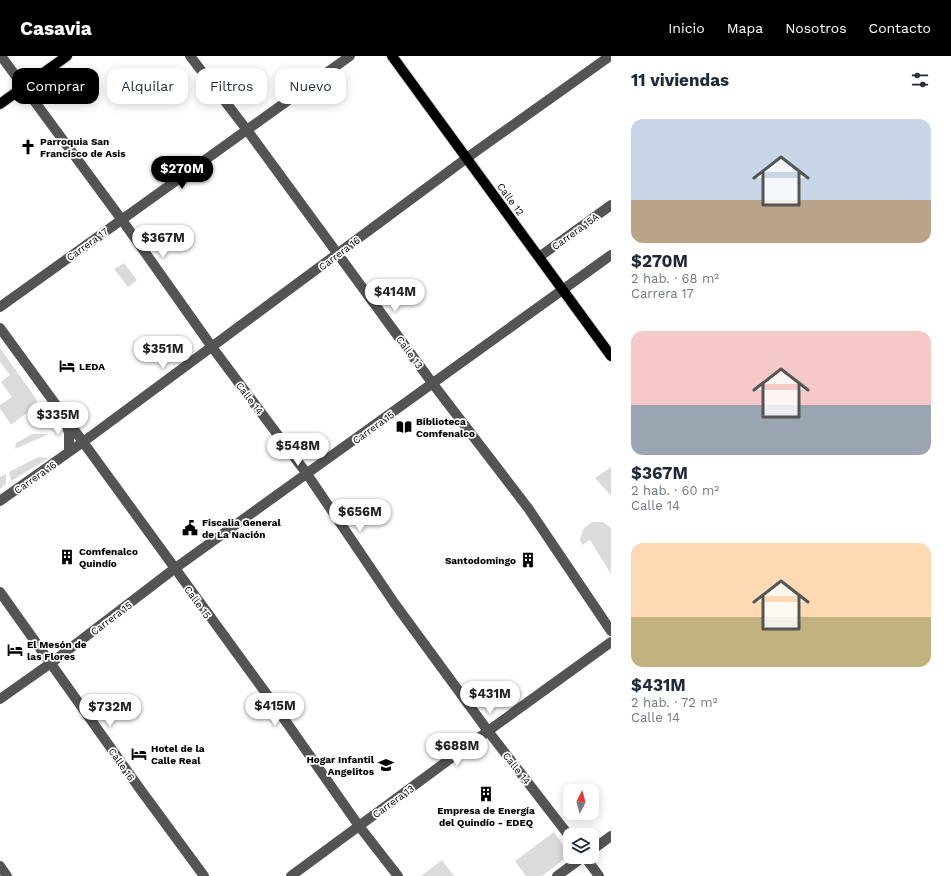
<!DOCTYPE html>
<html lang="es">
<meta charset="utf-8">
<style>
:root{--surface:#fff;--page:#f2f2f3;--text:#1f2937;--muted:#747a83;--accent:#000}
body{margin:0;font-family:"Work Sans",sans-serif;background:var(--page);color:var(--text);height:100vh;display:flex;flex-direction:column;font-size:15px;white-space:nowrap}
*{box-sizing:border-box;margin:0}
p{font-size:13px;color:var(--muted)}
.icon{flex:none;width:22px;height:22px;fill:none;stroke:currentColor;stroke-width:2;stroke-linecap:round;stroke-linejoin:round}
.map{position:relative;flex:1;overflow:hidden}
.details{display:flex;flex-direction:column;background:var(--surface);width:340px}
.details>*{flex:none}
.banner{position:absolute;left:12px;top:12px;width:380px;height:36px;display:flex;gap:8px}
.needle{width:26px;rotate:6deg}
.buttons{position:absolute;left:563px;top:728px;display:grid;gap:8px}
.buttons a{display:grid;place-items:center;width:36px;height:36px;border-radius:8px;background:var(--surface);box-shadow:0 2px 10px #0003;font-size:20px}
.price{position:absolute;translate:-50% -34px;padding:0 9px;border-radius:14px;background:#fff;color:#222;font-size:13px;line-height:26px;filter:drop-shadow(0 1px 2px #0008)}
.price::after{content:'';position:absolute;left:50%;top:24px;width:12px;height:9px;margin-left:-6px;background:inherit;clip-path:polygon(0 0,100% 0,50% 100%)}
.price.on{background:var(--accent);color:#fff}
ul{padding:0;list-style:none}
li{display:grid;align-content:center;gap:8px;height:212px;padding:0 20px}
li span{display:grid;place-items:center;height:124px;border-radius:12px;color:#555}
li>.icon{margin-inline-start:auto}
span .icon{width:72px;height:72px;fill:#fffc;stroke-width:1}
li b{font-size:17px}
h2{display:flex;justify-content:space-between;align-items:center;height:48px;padding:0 20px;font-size:17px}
.pill{padding:0 14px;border-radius:12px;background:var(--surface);box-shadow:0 2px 10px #0003;font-size:14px;line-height:36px}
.pill.on{background:var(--accent);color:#fff}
header{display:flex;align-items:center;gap:24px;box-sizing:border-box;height:56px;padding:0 20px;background:var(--accent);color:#fff}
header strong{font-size:19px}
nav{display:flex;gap:22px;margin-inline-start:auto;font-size:14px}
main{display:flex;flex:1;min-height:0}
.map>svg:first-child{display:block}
</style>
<header>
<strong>Casavia</strong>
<nav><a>Inicio</a><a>Mapa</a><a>Nosotros</a><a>Contacto</a></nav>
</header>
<main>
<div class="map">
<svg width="611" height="820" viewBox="0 0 611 820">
<rect width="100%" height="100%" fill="#fff"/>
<path fill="#dbdbdb" d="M124,207L137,224L128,231L114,213Z
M0,292L37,344L36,350L11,369L0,352V349L12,341L1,326L10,319L0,306Z
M32,378H49L15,393L16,387Z
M38,401L49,402L11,425L9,416Z
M611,411V440L595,422Z
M6,418V428L0,433V421Z
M592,466H603L611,472V518L590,484L582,489L580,484L583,473Z
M554,776L570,799L542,820H526L515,805Z
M442,804L454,820H421Z"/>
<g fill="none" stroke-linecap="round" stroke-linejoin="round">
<defs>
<path id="major" d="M392,0L611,300
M0,48L67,0"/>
</defs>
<use href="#major" stroke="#dbdbdb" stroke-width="12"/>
<path stroke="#545454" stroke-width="10" d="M1,0L122,164L212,291L307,418L395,548L488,675L570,781
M190,0L247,74L433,328L528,452L611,575
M539,201L611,149
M0,251L350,0
M0,272L268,640L359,770L398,820
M66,367L69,377V396
M0,445L83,386L475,96L610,0
M0,536L140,733L204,820
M0,643L51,607L174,513L611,199
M592,794L611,780
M585,801L599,820
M0,810L7,820
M291,820L488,675L611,586
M557,820L583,801"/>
<use href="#major" stroke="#000" stroke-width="10"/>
</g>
<defs>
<symbol id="church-bare" viewBox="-9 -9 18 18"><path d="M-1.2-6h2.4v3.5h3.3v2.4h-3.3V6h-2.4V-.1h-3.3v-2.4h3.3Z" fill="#000" stroke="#fff" stroke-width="2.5" paint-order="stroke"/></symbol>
<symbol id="hotel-bare" viewBox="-9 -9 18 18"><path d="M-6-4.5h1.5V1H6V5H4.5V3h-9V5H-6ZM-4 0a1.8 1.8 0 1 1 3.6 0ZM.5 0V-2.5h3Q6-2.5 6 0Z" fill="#000" stroke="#fff" stroke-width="2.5" paint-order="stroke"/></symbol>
<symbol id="library-bare" viewBox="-9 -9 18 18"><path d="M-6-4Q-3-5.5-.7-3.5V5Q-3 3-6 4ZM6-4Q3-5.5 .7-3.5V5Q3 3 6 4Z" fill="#000" stroke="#fff" stroke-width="2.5" paint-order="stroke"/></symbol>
<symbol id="civic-bare" viewBox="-9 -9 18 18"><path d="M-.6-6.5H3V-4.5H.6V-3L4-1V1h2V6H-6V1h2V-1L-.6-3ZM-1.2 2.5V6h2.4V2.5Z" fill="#000" stroke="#fff" stroke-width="2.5" paint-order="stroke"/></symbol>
<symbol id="building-bare" viewBox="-9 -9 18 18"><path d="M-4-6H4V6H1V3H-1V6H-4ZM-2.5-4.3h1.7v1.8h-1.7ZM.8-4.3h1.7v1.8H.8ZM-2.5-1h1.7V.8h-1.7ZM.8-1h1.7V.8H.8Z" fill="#000" stroke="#fff" stroke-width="2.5" paint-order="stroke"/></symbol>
<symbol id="school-bare" viewBox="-9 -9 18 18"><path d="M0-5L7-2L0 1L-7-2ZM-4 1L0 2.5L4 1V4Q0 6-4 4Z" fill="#000" stroke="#fff" stroke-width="2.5" paint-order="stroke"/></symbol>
</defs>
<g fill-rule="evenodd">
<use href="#church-bare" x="17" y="80" width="22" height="22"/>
<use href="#hotel-bare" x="56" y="299" width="22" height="22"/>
<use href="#library-bare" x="393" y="360" width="22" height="22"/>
<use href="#civic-bare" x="179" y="461" width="22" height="22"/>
<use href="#building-bare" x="56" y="490" width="22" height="22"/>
<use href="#building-bare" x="517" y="493" width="22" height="22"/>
<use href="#hotel-bare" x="4" y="583" width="22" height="22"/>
<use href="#hotel-bare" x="128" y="687" width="22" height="22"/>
<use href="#school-bare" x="375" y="698" width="22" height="22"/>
<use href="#building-bare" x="475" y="727" width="22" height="22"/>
</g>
<g text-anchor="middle" stroke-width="3.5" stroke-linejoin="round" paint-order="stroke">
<g font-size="10" font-weight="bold" fill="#000" stroke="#fff" text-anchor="start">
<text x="40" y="89">Parroquia San<tspan x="40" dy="12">Francisco de Asis</tspan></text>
<text x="79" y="314">LEDA</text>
<text x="416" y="369">Biblioteca<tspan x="416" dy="12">Comfenalco</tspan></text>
<text x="202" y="470">Fiscalia General<tspan x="202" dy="12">de La Nación</tspan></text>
<text x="79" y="499">Comfenalco<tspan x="79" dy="12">Quindío</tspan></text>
<text x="516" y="508" text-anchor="end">Santodomingo</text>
<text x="27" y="592">El Mesón de<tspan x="27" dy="12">las Flores</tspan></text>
<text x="151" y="696">Hotel de la<tspan x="151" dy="12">Calle Real</tspan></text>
<text x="374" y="707" text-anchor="end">Hogar Infantil<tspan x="374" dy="12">Angelitos</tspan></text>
<text x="486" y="758" text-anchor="middle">Empresa de Energía<tspan x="486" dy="12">del Quindío - EDEQ</tspan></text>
</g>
<g font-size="10" fill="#000" stroke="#fff">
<text transform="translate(511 143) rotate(54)" y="4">Calle 12</text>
<text transform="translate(575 175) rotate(-36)" y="4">Carrera 15A</text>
<text transform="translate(87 188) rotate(-36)" y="4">Carrera 17</text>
<text transform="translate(339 197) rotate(-37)" y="4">Carrera 16</text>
<text transform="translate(410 296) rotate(54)" y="4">Calle 13</text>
<text transform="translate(250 342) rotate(53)" y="4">Calle 14</text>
<text transform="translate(373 371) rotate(-36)" y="4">Carrera 15</text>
<text transform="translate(35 421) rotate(-35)" y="4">Carrera 16</text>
<text transform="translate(198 546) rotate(54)" y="4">Calle 15</text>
<text transform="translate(111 562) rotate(-37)" y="4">Carrera 15</text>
<text transform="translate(122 708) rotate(55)" y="4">Calle 16</text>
<text transform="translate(517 712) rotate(52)" y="4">Calle 14</text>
<text transform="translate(393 745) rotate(-36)" y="4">Carrera 13</text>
</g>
</g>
</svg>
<div class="buttons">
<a><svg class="needle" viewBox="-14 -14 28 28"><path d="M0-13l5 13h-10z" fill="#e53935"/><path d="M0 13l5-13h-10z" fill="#747a83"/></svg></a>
<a><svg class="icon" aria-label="layers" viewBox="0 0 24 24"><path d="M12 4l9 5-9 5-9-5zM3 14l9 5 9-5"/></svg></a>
</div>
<b class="price on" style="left:182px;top:134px">$270M</b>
<b class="price" style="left:163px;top:203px">$367M</b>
<b class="price" style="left:395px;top:257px">$414M</b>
<b class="price" style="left:163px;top:314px">$351M</b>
<b class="price" style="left:58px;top:380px">$335M</b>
<b class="price" style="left:298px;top:411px">$548M</b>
<b class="price" style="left:360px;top:477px">$656M</b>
<b class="price" style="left:490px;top:659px">$431M</b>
<b class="price" style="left:275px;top:671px">$415M</b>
<b class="price" style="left:110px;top:672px">$732M</b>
<b class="price" style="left:457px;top:711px">$688M</b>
<div class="banner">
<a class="pill on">Comprar</a>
<a class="pill">Alquilar</a>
<a class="pill">Filtros</a>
<a class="pill">Nuevo</a>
</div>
</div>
<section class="details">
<h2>11 viviendas<svg class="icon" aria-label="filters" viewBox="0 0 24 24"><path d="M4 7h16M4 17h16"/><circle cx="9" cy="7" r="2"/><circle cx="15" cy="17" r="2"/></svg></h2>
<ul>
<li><span style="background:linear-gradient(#c9d6e8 65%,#b9a48a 0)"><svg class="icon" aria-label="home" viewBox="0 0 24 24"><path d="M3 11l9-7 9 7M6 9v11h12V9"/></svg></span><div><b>$270M</b><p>2 hab. · 68 m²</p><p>Carrera 17</p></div></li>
<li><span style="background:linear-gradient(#f6c9c9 60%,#9aa5b1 0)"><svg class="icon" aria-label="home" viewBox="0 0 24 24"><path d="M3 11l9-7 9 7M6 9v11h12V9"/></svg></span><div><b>$367M</b><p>2 hab. · 60 m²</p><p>Calle 14</p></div></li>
<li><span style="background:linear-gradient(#ffd9b3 60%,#c2b280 0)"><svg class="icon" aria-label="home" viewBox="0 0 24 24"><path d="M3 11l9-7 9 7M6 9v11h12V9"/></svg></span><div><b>$431M</b><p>2 hab. · 72 m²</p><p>Calle 14</p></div></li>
</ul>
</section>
</main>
